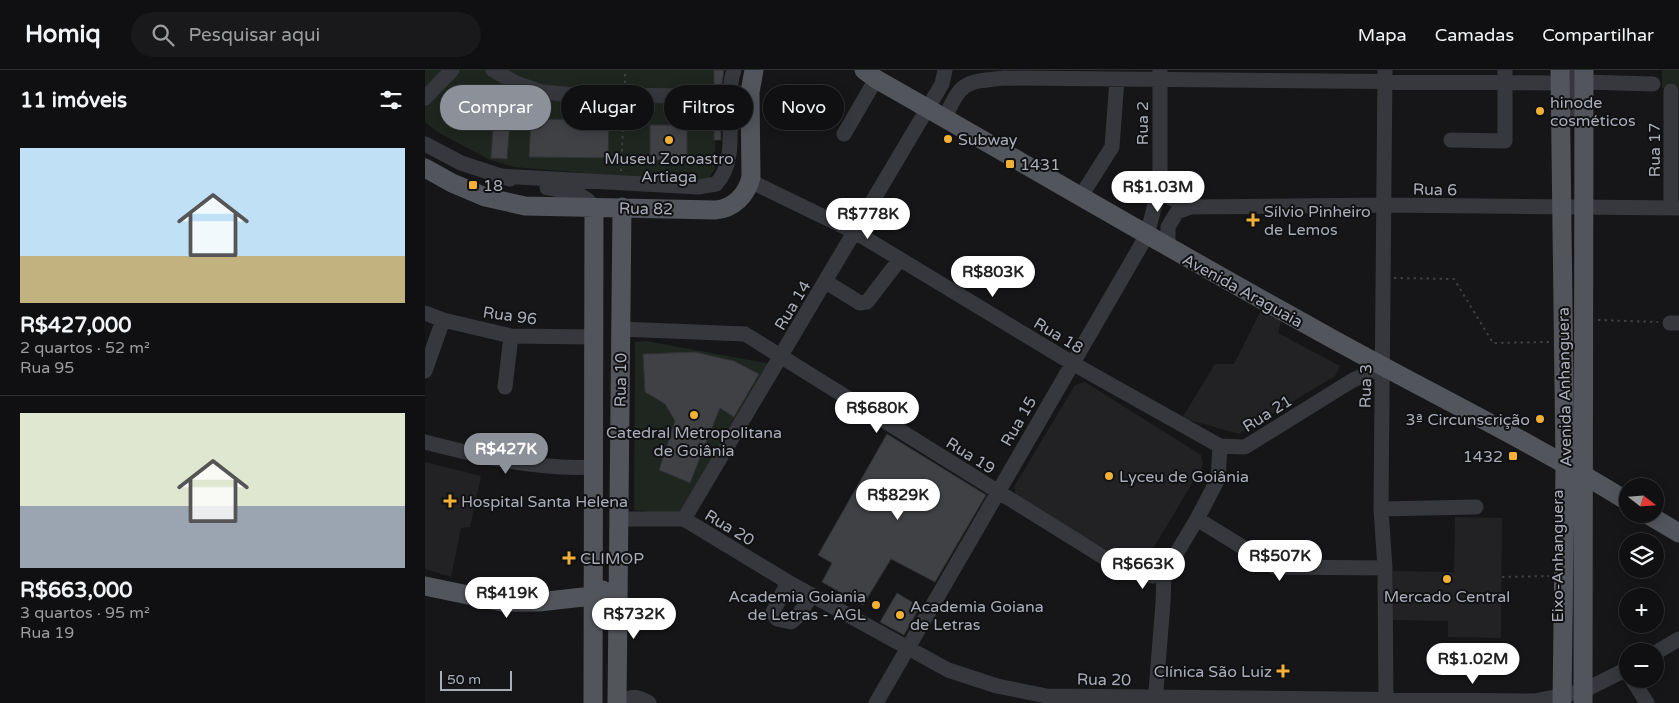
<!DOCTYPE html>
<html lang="pt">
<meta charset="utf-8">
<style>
:root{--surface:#101012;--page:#19191b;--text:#f1f3f6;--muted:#9c9d9f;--line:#303032;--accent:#8c9099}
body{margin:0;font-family:"Varela Round",sans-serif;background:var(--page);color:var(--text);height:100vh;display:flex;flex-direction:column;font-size:19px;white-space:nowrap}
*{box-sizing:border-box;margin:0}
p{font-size:16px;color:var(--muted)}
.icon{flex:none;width:28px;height:28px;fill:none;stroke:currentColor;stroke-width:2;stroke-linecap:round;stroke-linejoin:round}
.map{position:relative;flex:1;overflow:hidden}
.side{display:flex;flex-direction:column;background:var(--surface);width:425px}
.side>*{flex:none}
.hud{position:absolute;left:15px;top:15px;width:475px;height:45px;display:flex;gap:10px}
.needle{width:32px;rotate:107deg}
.fabs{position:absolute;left:1194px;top:408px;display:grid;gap:10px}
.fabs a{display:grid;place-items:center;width:45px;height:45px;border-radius:50%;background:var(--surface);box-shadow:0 2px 12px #0003,0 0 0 1px var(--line);font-size:25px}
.scale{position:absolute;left:15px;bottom:12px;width:72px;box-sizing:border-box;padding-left:5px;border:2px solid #a8adb8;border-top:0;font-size:14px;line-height:18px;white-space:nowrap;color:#a8adb8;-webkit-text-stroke:4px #111113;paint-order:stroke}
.price{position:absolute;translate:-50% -42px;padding:0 11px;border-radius:18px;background:#fff;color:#222;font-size:16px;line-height:32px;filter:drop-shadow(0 1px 2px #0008)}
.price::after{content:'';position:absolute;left:50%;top:30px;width:15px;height:11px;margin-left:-8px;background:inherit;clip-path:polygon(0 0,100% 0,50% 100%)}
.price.current{background:var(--accent);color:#fff}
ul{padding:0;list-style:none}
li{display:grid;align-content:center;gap:10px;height:265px;padding:0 20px}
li+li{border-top:1px solid var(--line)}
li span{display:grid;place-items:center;height:155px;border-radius:0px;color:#555}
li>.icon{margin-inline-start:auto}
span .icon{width:90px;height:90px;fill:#fffc;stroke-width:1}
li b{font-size:21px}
h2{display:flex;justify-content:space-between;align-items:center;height:60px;padding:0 20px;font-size:21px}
.tag{padding:0 18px;border-radius:22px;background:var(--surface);box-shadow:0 2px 12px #0003,0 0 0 1px var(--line);font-size:18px;line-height:45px}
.tag.current{background:var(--accent);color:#fff}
header{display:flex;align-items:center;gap:30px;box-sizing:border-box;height:70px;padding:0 25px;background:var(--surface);border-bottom:1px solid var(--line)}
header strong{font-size:24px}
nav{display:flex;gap:28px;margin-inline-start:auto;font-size:18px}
.search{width:350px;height:45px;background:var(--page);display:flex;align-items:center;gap:12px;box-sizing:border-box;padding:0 18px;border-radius:28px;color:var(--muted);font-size:19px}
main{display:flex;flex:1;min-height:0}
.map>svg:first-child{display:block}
</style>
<header>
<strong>Homiq</strong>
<div class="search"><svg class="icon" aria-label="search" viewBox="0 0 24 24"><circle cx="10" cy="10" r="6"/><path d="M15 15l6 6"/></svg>Pesquisar aqui</div>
<nav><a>Mapa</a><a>Camadas</a><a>Compartilhar</a></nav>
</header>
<main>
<section class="side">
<h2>11 imóveis<svg class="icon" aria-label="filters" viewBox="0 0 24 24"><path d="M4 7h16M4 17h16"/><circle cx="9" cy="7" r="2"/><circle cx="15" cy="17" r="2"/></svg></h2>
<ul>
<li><span style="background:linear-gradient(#bfe0f5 70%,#c2b280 0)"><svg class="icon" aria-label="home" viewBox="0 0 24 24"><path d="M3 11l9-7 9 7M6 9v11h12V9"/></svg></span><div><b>R$427,000</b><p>2 quartos · 52 m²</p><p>Rua 95</p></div></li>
<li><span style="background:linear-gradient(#dfe7d0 60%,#9aa5b1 0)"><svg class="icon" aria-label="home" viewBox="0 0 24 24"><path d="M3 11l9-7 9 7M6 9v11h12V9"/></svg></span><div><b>R$663,000</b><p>3 quartos · 95 m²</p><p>Rua 19</p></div></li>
</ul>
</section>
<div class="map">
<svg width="1254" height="633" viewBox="0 0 1254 633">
<rect width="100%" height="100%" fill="#161618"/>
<path fill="#222225" d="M837,238L857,248L853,263L915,296L910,306L814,364L757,348L790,294H809Z
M660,312L776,385L778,395L719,494L708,495L592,428L589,417L650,315Z
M0,392L56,406L45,457L36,458L26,507L0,499Z
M1030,447L1077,448L1076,568L1023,567V551L968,550V501L1029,502Z"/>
<path fill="#1e261f" d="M0,0H291L290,99L281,112L199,109L148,102L88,97L65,90L14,63L0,52Z
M1237,0H1254V19L1237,18Z
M221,271L346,294L255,446L209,440L210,272Z"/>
<path fill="#404145" stroke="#303034" d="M289,0H299L295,28L296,70H289V34L294,27L293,21L289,18Z
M70,27L87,28L82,89L66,88Z
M106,49L184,50L183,88L104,87Z
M225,55H262V85L257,90H225Z
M270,282L309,291L334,304L309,347L295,338L265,413L234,400L250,351L240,334L220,322L218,284Z
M462,364L561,425L510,512L466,489L438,535L397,512L407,493L393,485Z
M472,523L495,537L479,565L455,552Z"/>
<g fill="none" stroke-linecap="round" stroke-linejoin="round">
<path stroke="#3d3f44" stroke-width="2" stroke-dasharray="2.5 4" stroke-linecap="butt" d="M200,13V0
M196,101L199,38
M969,208L1029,209L1068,273L1124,272
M1173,250L1233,252
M1077,507L1124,506"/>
<path stroke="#37383d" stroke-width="15" d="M68,0L91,13L117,22L149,25L285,26
M960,0L956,439L960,498L961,633
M1146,0L1152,48
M1159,12L1228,14
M0,28L27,0
M520,48C536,11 540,12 579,8L1136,13
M419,64L451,9
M1026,70L1080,71V0
M0,74L36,93L85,109
M75,106L273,117L291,114C317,87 297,34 309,0
M325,111L430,162L647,293L795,376L820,377L928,310L958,297
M735,115L741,126L766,137
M122,118C138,121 160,121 169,138
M656,126L687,77L692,9
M1246,138V21
M743,178V157L752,142L766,137L960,135L1254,138
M401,212L435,233L442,232L475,189
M0,243L18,250L86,266L168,267
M1245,253H1254
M195,259L320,264L699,500L727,506L739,504
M0,301L18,250
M80,317L86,266
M0,372C54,386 111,400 168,397
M956,439L1051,437
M193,449H259L363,512L523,600L572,616L622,626L1110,631L1158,621L1202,599
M259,449L517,14L520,0
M772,449L850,497L960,498
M363,512L348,542L352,549L366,552L372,547L387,525
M1230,583L1254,569
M1207,609L1222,633
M193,633C205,626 211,625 224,633
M451,633L722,165L735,115V0
M730,633L738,533L739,504L772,449L793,409L795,376"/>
<path stroke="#53555c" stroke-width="19" d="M439,0L451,9C599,93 746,180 895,262C997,319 1103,370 1202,431
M1135,0L1140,395L1137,633
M0,98L27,113L60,127L100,136L290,140C308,139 322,125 326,107L325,22L329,0
M1222,444L1254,463
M0,516L77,532H114L167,526L178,520
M168,633L169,138
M192,633L197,137
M1158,633L1159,0"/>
</g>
<g fill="#f2b134" stroke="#111113" stroke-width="2">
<circle cx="1115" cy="41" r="5"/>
<circle cx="523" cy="69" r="5"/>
<circle cx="244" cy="70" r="5"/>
<rect x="580" y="89" width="10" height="10" rx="2.5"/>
<rect x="43" y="110" width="10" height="10" rx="2.5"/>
<path d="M825.5 142.5h5v5h5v5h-5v5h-5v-5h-5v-5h5z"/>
<circle cx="269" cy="345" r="5"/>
<circle cx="1115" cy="349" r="5"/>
<rect x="1083" y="381" width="10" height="10" rx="2.5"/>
<circle cx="684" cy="406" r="5"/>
<path d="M22.5 423.5h5v5h5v5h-5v5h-5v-5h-5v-5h5z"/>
<path d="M141.5 480.5h5v5h5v5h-5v5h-5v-5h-5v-5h5z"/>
<circle cx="1022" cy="509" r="5"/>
<circle cx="451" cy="535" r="5"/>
<circle cx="475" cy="545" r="5"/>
<path d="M855.5 593.5h5v5h5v5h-5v5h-5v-5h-5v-5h5z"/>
</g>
<g text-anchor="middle" stroke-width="4" stroke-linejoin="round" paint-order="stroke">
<g font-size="16" fill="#a8adb8" stroke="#111113" text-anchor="start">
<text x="1125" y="38">hinode<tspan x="1125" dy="18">cosméticos</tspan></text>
<text x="533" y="75">Subway</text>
<text x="244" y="94" text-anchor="middle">Museu Zoroastro<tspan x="244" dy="18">Artiaga</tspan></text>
<text x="595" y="100">1431</text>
<text x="58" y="121">18</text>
<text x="839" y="147">Sílvio Pinheiro<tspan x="839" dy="18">de Lemos</tspan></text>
<text x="1105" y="355" text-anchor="end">3ª Circunscrição</text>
<text x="269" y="368" text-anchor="middle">Catedral Metropolitana<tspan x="269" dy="18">de Goiânia</tspan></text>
<text x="1078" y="392" text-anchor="end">1432</text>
<text x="694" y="412">Lyceu de Goiânia</text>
<text x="36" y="437">Hospital Santa Helena</text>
<text x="155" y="494">CLIMOP</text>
<text x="441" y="532" text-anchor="end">Academia Goiania<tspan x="441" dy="18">de Letras - AGL</tspan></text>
<text x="1022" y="532" text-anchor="middle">Mercado Central</text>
<text x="485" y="542">Academia Goiana<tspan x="485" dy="18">de Letras</tspan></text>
<text x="847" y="607" text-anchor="end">Clínica São Luiz</text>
</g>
<g font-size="16" fill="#a8adb8" stroke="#111113">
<text transform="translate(717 53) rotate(-90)" y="6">Rua 2</text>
<text transform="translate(1229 80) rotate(-90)" y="6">Rua 17</text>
<text transform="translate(1010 119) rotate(1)" y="6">Rua 6</text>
<text transform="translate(221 138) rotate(1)" y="6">Rua 82</text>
<text transform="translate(818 220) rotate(29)" y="6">Avenida Araguaia</text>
<text transform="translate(367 235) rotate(-59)" y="6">Rua 14</text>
<text transform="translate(85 245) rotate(8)" y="6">Rua 96</text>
<text transform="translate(634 265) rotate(31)" y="6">Rua 18</text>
<text transform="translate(195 310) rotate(-89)" y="6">Rua 10</text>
<text transform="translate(940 316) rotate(-89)" y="6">Rua 3</text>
<text transform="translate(1139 317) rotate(-91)" y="6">Avenida Anhanguera</text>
<text transform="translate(842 343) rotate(-32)" y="6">Rua 21</text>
<text transform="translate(593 351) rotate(-60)" y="6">Rua 15</text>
<text transform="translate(546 385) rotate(32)" y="6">Rua 19</text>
<text transform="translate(305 457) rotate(31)" y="6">Rua 20</text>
<text transform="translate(1132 486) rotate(-90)" y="6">Eixo-Anhanguera</text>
<text transform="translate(679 609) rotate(1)" y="6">Rua 20</text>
</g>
</g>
</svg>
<div class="fabs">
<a><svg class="needle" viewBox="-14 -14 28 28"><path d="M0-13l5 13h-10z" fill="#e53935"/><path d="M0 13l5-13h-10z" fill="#9c9d9f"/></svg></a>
<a><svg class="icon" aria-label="layers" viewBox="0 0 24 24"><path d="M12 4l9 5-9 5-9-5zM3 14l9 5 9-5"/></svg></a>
<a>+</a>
<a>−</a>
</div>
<div class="scale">50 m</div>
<b class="price" style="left:733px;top:143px">R$1.03M</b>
<b class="price" style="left:443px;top:170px">R$778K</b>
<b class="price" style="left:568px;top:228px">R$803K</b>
<b class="price" style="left:452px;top:364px">R$680K</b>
<b class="price current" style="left:81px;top:405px">R$427K</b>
<b class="price" style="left:473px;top:451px">R$829K</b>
<b class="price" style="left:855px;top:512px">R$507K</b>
<b class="price" style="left:718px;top:520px">R$663K</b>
<b class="price" style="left:82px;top:549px">R$419K</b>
<b class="price" style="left:209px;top:570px">R$732K</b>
<b class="price" style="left:1048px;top:615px">R$1.02M</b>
<div class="hud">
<a class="tag current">Comprar</a>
<a class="tag">Alugar</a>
<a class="tag">Filtros</a>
<a class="tag">Novo</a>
</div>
</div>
</main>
